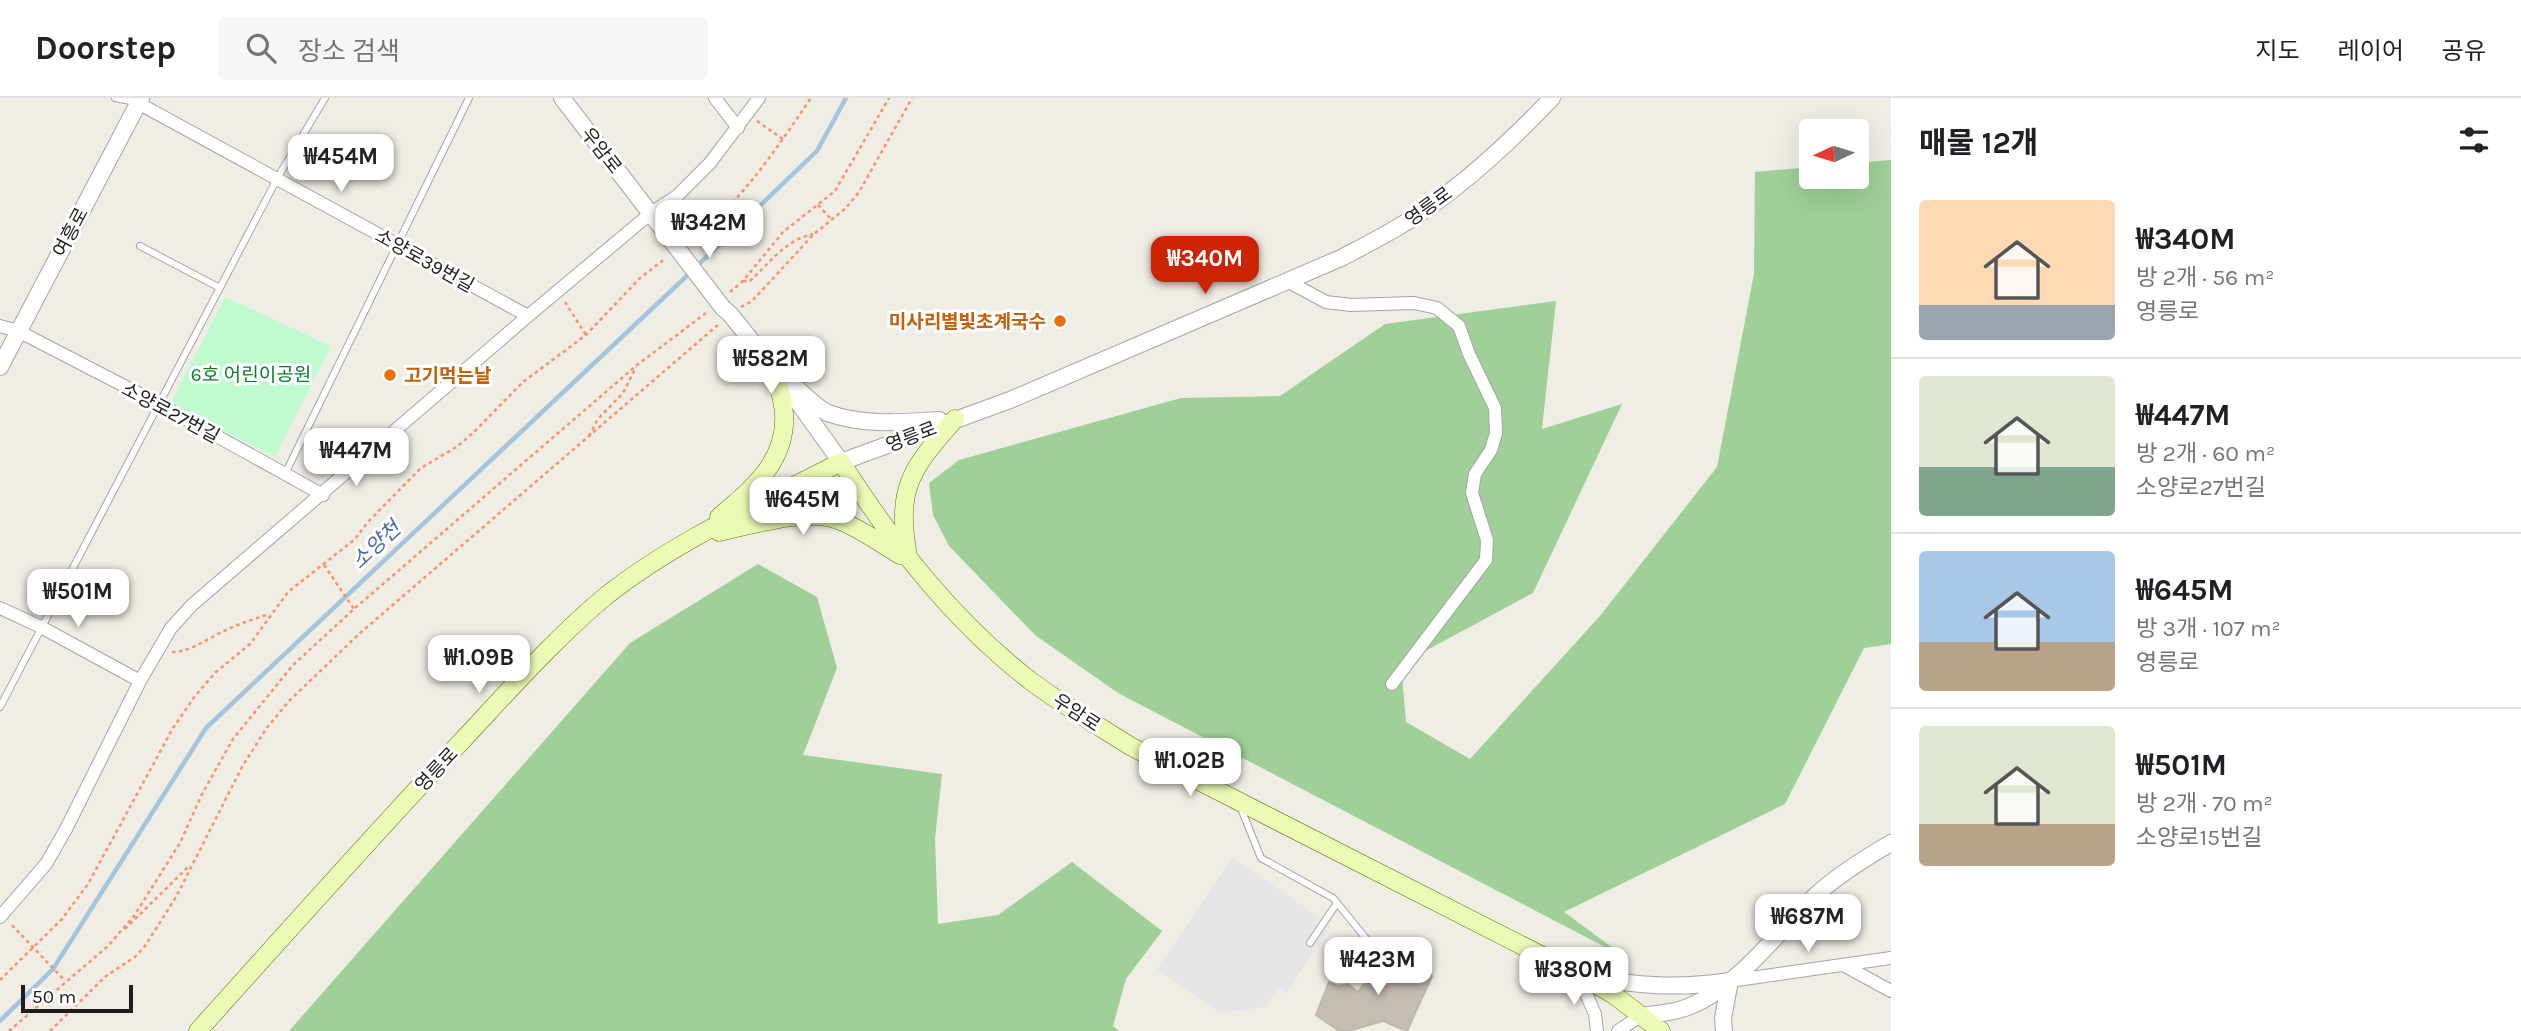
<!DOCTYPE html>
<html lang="ko">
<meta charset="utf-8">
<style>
:root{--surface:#fff;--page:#f6f6f6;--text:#202124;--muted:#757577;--line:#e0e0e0;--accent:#cc2400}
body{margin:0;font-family:Karla,"Noto Sans KR",sans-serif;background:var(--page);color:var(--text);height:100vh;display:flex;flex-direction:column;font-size:26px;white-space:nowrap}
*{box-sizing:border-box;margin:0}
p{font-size:23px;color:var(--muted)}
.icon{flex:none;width:38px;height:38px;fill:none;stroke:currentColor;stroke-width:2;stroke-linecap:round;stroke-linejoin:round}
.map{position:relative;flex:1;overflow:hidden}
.details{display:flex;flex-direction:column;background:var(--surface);width:630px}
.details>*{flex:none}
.needle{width:46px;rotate:266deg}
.controls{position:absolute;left:1799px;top:21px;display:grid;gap:14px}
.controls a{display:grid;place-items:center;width:70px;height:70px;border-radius:7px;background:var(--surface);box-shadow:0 7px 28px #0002;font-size:35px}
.scale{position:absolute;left:21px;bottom:18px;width:112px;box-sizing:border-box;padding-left:7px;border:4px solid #1e1e1e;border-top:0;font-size:19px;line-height:24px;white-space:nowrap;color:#1e1e1e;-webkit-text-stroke:5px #fff;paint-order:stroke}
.price{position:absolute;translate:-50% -60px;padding:0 16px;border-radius:14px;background:#fff;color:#222;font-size:23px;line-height:46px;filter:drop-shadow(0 2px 4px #0008)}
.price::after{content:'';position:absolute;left:50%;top:42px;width:21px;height:16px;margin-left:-10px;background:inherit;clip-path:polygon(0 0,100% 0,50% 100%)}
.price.current{background:var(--accent);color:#fff}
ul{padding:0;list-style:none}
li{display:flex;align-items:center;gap:21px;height:175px;padding:0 28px}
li+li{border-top:2px solid var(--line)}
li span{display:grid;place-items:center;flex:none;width:196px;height:140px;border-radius:7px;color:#555}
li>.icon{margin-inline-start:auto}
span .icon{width:84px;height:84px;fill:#fffc;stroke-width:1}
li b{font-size:30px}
h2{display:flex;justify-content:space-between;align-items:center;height:84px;padding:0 28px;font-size:30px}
header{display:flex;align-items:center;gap:42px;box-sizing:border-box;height:98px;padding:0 35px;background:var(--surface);border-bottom:2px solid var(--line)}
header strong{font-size:33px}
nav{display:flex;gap:38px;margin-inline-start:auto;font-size:24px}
.search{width:490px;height:63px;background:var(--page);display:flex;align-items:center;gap:18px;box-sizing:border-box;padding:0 24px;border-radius:7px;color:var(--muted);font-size:26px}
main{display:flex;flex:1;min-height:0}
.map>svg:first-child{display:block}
</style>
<header>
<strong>Doorstep</strong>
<div class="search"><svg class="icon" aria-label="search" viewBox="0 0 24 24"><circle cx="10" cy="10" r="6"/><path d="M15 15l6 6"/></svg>장소 검색</div>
<nav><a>지도</a><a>레이어</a><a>공유</a></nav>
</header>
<main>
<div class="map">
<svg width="1891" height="933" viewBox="0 0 1891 933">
<rect width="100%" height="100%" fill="#efede4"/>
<path fill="#9ed097" d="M1891,62V546L1864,550L1785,706L1564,814L1628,861L1118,595L1035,537L949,448L933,417L929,385L959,362L1181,300L1280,298L1385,226L1556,203L1542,331L1622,306L1533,495L1401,566L1406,624L1470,661L1600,518L1717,369L1754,176L1755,74L1811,69V79H1857V65Z
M758,466L817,499L837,570L803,657L942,676L935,740L938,826L998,817L1072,764L1162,833L1126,881L1113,928L1119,933H289L630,545Z"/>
<path fill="#bffbce" d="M225,199L331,248L275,359L171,305Z"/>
<path fill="#e6e6e6" d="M1232,760L1331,827L1287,895L1278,890L1265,909L1220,915L1157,871Z"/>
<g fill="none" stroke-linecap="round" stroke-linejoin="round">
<path stroke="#a3c6de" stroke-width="4.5" d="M697,168L817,53L846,0
M0,923L53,871L206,630L691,174"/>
</g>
<path fill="#c4bdb3" stroke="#c1b7a5" stroke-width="2" d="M1389,853L1402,862L1406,857L1432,878L1407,933L1383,923L1348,933H1339L1316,917L1329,884L1338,888L1348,886L1358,894Z"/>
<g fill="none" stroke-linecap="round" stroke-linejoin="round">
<defs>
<path id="service" d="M115,0L136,4
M140,148L220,190
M285,376L469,0
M0,609L278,79L325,0
M1240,708L1261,760L1333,800L1373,849
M1310,845L1337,805"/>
<path id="minor" d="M715,0L738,30
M138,5L528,218
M1287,183L1326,204L1351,207L1414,205L1437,210L1459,228L1469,256L1495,310L1496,335L1491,352L1475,376L1472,395L1487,442L1486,462L1392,586
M0,228L18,233L159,306L323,397
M0,510L41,529L140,583
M0,819L46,766L66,731L140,583L171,530L192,507L528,218L651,115L677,98L710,65L759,0
M1845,868L1891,893
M1578,877L1595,916L1597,933
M1730,883L1891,860
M1618,933L1640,918"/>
<path id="tertiary" d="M562,0L667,137
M723,210L730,216L775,272L841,364L1010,302L1341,160C1364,148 1386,137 1408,123C1458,92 1511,43 1552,0
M0,269L141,0
M793,287C804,296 816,310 828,315C863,328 903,324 939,322
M1586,878C1635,888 1680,891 1730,883L1723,920L1724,933
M1640,918C1656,916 1673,915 1688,909C1738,890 1778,833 1816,797C1838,777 1865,760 1891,745"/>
<path id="secondary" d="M719,419C752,391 787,363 784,316C783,301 778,286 775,272
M719,434C752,427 805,410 838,422C860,430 880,445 900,457
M908,459C896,390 910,372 955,321
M198,933C284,837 370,741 458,647C506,596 553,542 607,497C678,441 762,405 841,364C894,447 954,524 1032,584C1063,607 1097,627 1130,648L1578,876L1614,897L1661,933"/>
</defs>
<use href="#service" stroke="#a5a5a5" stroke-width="8"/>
<use href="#minor" stroke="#a5a5a5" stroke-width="14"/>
<use href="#tertiary" stroke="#a5a5a5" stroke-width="18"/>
<use href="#secondary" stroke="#567802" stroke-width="19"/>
<path stroke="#fd9167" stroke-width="2.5" stroke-dasharray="3.5 3.5" stroke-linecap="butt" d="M757,23L783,41
M818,107L832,122
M691,142C741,105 776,51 811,0
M743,183H750C770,164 786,142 813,136
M730,194L743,183L783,134L835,93L889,0
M565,204L586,237
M741,209L752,203L814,136L846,110L859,94L912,0
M589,338L598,321L623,295L636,269
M324,467L354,511
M172,554C191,554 210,539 228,531C241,525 255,521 269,516
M12,827L65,883
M125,831L190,767
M0,882L62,821L88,786L173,630L195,598L216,574L250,546L288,494L354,442L368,424L421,370L458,348L475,333L523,284L586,237L640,180L666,160
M9,933L108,848L134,818L180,745L202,696L233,641L293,567L354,511L637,267L706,215
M50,933L106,878L135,859L145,848L176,799L242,669L266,631L289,603L359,536L719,226"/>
<use href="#service" stroke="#fff" stroke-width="6"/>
<use href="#minor" stroke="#fff" stroke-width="12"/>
<use href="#tertiary" stroke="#fff" stroke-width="16"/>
<use href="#secondary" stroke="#ebfbb6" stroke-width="18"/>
<defs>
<path id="tertiary-bridge" d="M667,137L723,210"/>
</defs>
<use href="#tertiary-bridge" stroke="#a5a5a5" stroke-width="18" stroke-linecap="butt"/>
<use href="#tertiary-bridge" stroke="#fff" stroke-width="16"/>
</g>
<g fill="#e8710a" stroke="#fff" stroke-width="2.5">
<circle cx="1060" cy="223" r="7"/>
<circle cx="390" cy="277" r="7"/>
</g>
<g text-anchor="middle" stroke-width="6" stroke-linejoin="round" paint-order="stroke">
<g font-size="19" fill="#1e1e1e" stroke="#fff">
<text transform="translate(602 52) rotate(52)" y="7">우암로</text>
<text transform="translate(1428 108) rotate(-36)" y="7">영릉로</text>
<text transform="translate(70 134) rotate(-62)" y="7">여흥로</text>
<text transform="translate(425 162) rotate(29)" y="7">소양로39번길</text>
<text transform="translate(171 314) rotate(28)" y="7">소양로27번길</text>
<text transform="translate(911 338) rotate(-21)" y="7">영릉로</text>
<text transform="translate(1077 614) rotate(33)" y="7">우암로</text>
<text transform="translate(436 671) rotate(-47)" y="7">영릉로</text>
</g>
<g font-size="19" font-weight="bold" fill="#c56008" stroke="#fff" text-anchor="end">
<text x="1046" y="230">미사리별빛초계국수</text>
<text x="404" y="284" text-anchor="start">고기먹는날</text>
</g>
<g font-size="19" fill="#097f27" stroke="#fff">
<text x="251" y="283">6호 어린이공원</text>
</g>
<g font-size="21" font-style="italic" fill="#4869b0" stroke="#fff">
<text transform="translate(376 447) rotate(-43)" y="7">소양천</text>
</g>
</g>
</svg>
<div class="controls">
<a><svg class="needle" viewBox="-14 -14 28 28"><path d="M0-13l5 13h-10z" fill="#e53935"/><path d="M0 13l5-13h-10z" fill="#757577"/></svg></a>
</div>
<div class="scale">50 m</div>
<b class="price" style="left:341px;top:96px">₩454M</b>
<b class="price" style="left:709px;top:162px">₩342M</b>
<b class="price current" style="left:1205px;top:198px">₩340M</b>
<b class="price" style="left:771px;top:298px">₩582M</b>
<b class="price" style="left:356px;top:390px">₩447M</b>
<b class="price" style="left:803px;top:439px">₩645M</b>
<b class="price" style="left:78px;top:531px">₩501M</b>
<b class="price" style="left:479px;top:597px">₩1.09B</b>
<b class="price" style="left:1190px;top:700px">₩1.02B</b>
<b class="price" style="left:1808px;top:856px">₩687M</b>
<b class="price" style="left:1378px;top:899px">₩423M</b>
<b class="price" style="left:1574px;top:909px">₩380M</b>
</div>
<section class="details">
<h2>매물 12개<svg class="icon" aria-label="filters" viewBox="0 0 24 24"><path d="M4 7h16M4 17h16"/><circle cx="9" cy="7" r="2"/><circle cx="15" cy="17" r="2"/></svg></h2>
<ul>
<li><span style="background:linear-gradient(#ffd9b3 75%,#9aa5b1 0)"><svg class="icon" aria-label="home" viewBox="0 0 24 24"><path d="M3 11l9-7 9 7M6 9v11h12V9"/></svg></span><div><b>₩340M</b><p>방 2개 · 56 m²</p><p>영릉로</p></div></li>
<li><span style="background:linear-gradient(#dfe7d0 65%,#7fa58c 0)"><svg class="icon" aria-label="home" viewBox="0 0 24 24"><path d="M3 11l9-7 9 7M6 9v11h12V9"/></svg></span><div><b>₩447M</b><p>방 2개 · 60 m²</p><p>소양로27번길</p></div></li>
<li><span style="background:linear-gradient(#a9c7e8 65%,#b9a48a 0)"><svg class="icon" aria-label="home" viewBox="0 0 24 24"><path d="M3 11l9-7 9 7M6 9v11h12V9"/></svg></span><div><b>₩645M</b><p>방 3개 · 107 m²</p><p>영릉로</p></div></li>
<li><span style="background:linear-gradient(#dfe7d0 70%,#b9a48a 0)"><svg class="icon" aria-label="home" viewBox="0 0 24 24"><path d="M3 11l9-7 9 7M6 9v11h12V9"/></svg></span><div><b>₩501M</b><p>방 2개 · 70 m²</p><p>소양로15번길</p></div></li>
</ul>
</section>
</main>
